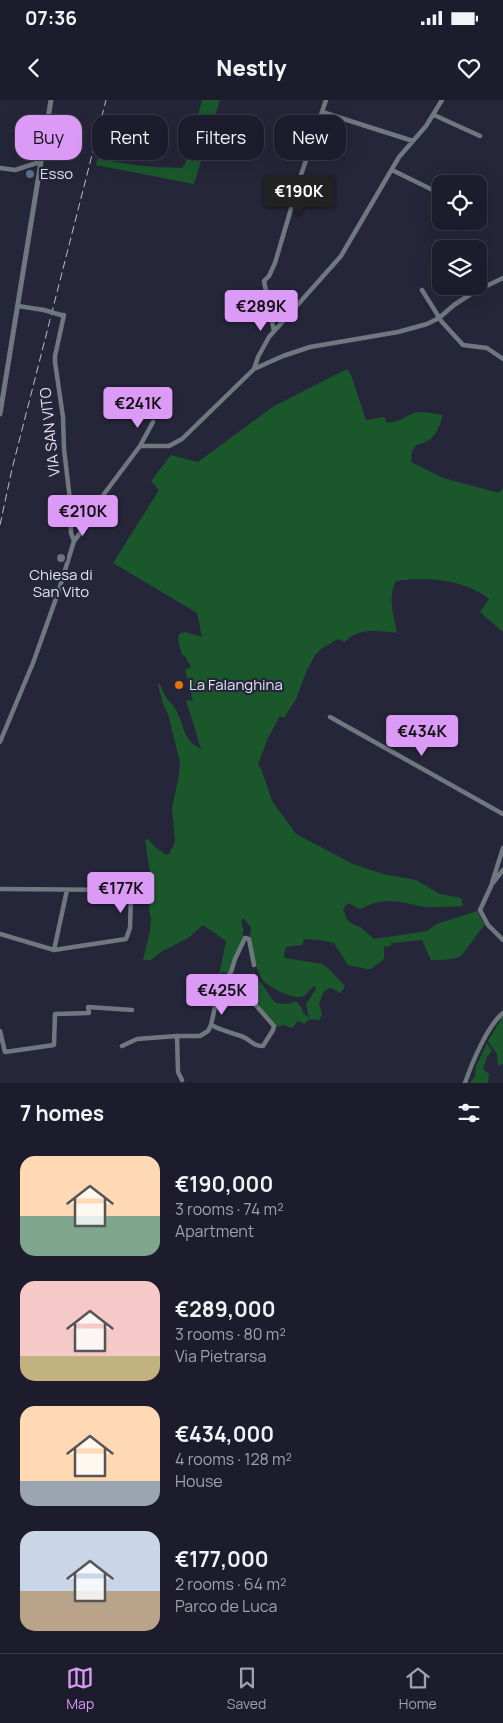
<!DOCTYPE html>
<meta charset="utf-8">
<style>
:root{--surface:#1c1c2c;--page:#292938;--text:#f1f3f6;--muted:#a0a1a9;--line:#3a3a48;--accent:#da9af6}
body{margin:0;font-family:Manrope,sans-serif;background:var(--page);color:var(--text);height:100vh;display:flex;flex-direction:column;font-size:19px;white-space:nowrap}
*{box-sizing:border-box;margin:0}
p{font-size:16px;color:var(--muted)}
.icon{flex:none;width:28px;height:28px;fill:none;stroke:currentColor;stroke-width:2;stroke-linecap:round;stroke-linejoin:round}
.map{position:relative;height:983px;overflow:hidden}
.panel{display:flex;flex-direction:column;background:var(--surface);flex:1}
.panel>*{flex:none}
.guide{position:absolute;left:15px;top:15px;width:474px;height:45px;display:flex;gap:10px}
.tools{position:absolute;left:432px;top:75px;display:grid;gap:10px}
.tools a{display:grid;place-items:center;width:55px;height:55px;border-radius:10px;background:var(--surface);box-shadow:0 5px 20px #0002,0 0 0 1px var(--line);font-size:25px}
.price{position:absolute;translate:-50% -42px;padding:0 11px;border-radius:5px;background:var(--accent);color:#111;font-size:16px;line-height:32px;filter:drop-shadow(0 1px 2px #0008)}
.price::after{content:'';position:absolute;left:50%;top:30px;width:15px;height:11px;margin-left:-8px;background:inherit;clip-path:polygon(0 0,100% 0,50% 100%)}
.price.current{background:#222;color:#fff}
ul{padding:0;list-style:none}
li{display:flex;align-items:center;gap:15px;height:125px;padding:0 20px}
li span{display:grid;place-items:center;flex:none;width:140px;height:100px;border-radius:15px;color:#555}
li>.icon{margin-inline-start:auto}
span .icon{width:60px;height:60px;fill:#fffc;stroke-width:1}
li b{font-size:21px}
h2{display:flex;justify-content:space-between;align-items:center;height:60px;padding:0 20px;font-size:21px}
.chip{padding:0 18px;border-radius:15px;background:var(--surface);box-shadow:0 5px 20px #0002,0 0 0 1px var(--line);font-size:18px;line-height:45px}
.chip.current{background:var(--accent);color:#111}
.status{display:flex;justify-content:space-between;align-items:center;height:35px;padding:0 25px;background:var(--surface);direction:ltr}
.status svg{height:14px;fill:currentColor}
header{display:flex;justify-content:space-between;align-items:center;height:65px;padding:0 20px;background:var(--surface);font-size:22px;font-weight:800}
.tab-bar{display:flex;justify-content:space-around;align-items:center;height:70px;border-top:1px solid var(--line);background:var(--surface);font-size:14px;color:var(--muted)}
.tab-bar a{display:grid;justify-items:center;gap:2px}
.tab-bar .current{color:var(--accent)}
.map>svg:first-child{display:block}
</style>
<div class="status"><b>07:36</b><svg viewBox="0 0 49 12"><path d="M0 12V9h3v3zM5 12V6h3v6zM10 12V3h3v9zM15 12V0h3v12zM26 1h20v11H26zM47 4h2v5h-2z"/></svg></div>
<header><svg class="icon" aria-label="back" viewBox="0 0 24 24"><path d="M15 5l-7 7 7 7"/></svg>Nestly<svg class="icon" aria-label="heart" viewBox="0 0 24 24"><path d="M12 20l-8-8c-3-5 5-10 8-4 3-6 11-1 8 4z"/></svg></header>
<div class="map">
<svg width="503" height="983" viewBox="0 0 503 983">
<rect width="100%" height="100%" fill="#26263a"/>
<path fill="#1a582c" d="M202,0H220L194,84L96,65L98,57C126,66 154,67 182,68L185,65Z
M347,269L351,275L366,320L384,317L387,323C401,321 402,318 414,313C422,310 435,314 443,315C438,331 434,342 416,345L412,351L411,362L443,378L499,393L503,388V532L480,512L489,499C464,479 426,477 396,481C387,497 394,516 397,533C379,531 358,527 345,542L338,539L321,549L315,555L307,570L296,599L284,618L280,616L268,638L258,664L262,671L272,701L296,734L353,764L383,774L416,780L440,794L461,798L463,806C451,806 438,808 426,807C399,803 387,795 360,809L348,803L343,809L347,820L356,826L360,827L374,839L427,831L437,824L477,811L485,825C478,831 465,854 459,857C451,860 440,860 431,860L422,840L391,843V846L384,847V859L371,869H367L348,865L334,843L319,840L304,839L302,845L286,847L284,854L285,858L322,864L328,868L345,886L341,893L330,888L324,891L319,903L322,915L319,920L310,919L304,924L298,921L292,928L284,925L276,927L254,900V895L260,881L272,899L276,903L288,904L296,901L302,908L303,913L309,918L306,904L316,889L315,886C309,889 306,897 300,897C291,898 267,887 262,879C255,867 248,841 251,827L243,818L241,822C246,834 242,841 237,852L235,853L228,873L222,872L220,882L218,881L226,841L203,825L188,838L161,852L151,860H143L150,831L151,819L149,810L153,791L145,740L148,739L155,747L166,755L169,754L175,742L172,708L179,675L180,663L168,614L163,604L158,585L159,583C162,587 163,593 166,597C169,602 173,605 176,610C185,626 182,640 201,649L186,600L193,601L185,570L191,567L184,555H182L178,540L179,534L185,532L202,537L197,513L113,463L159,390L151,381L171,355L198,362L274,306Z
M503,916V964L498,966L497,954L488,941Z
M487,943L492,951L487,957L483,969L489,974L488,983H470L475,976L476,966Z"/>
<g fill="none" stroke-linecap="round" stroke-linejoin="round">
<path stroke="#6f787f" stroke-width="4.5" d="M322,12L413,41
M434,15L480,36
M0,68L15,70L40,62
M392,70L441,94
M422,190L442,222L463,245L487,248L503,259
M18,206L44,210
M274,231L264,181L269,176L275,163L301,75L326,0
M254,269L283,256L310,247L398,232L427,224L439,218L454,205L474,192L503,178
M140,346L153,322
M74,441L89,422L104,394L140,346H169L182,339L254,269L258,257L269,237L341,156L399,57L426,26L442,0
M330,617L503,714
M0,642L33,563L58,493L74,441L71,433L70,400L64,349L63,317L55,262V256L64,215H61
M503,770L492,784L480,810L488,825L503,840
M492,783L503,748
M0,789L128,790L131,794L130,828L126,839L54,850L0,834
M54,850L67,790
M211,925C221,930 231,933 241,936C251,939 251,946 263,946L273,930L274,926L253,902L252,899L255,884
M0,931L5,952L54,945L55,914L89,913L88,907L132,910
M177,936H200L208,931L211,925L219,889L231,872L235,859L245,838L249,839L254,865
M122,946L137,939L177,936L178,972L182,980
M465,983C472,963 487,926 503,913"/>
<path stroke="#6f787f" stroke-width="5" d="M0,314L51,0"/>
<path stroke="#bbbcca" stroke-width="1" stroke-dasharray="8 4" stroke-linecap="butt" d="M0,425L12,369L106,0"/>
<path stroke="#6f787f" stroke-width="4.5" d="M44,210L61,215"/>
</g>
<circle fill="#5c6f8a" stroke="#26263a" stroke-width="2" cx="30" cy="74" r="5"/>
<circle fill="#6b7280" stroke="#26263a" stroke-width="2" cx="61" cy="458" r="5"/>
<circle fill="#e8710a" stroke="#26263a" stroke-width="2" cx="179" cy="585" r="5"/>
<g text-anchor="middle" stroke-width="4.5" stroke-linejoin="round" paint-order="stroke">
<g font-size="15" fill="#e4e5f2" stroke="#26263a" text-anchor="start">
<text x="40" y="79">Esso</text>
<text x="61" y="480" text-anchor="middle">Chiesa di<tspan x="61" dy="17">San Vito</tspan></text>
<text x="189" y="590">La Falanghina</text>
</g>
<g font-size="15" fill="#e4e5f2" stroke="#26263a">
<text transform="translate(50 332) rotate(-96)" y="5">VIA SAN VITO</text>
</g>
</g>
</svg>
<div class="tools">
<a><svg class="icon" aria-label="locate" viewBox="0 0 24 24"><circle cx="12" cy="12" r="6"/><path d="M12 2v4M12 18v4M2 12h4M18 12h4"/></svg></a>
<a><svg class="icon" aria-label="layers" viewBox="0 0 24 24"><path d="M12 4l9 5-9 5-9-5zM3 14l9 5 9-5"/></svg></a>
</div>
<b class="price current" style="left:299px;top:117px">€190K</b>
<b class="price" style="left:261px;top:232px">€289K</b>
<b class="price" style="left:138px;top:329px">€241K</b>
<b class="price" style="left:83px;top:437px">€210K</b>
<b class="price" style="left:422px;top:657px">€434K</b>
<b class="price" style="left:121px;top:814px">€177K</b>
<b class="price" style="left:222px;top:916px">€425K</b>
<div class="guide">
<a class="chip current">Buy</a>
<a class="chip">Rent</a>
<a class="chip">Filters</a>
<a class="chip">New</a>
</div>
</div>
<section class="panel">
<h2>7 homes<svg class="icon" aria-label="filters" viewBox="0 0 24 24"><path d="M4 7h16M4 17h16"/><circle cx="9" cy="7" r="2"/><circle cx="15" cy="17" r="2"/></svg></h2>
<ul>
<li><span style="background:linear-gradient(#ffd9b3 60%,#7fa58c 0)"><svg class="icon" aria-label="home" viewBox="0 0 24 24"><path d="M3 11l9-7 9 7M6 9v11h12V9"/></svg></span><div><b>€190,000</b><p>3 rooms · 74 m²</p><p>Apartment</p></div></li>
<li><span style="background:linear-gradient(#f6c9c9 75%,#c2b280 0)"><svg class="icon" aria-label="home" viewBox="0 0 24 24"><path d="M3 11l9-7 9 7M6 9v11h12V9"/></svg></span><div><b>€289,000</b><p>3 rooms · 80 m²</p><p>Via Pietrarsa</p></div></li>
<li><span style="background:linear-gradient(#ffd9b3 75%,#9aa5b1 0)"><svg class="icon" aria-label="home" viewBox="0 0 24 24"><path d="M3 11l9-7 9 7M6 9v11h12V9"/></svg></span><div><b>€434,000</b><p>4 rooms · 128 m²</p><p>House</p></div></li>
<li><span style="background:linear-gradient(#c9d6e8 60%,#b9a48a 0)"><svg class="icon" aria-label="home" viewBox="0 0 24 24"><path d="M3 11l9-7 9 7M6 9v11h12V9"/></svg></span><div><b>€177,000</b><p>2 rooms · 64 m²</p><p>Parco de Luca</p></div></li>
</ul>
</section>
<nav class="tab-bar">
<a class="current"><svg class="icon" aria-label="map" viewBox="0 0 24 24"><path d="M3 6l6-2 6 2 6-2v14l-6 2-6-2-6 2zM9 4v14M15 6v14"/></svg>Map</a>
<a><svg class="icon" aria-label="saved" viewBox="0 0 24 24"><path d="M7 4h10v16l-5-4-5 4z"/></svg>Saved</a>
<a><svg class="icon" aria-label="home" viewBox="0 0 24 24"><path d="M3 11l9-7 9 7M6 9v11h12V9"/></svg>Home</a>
</nav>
